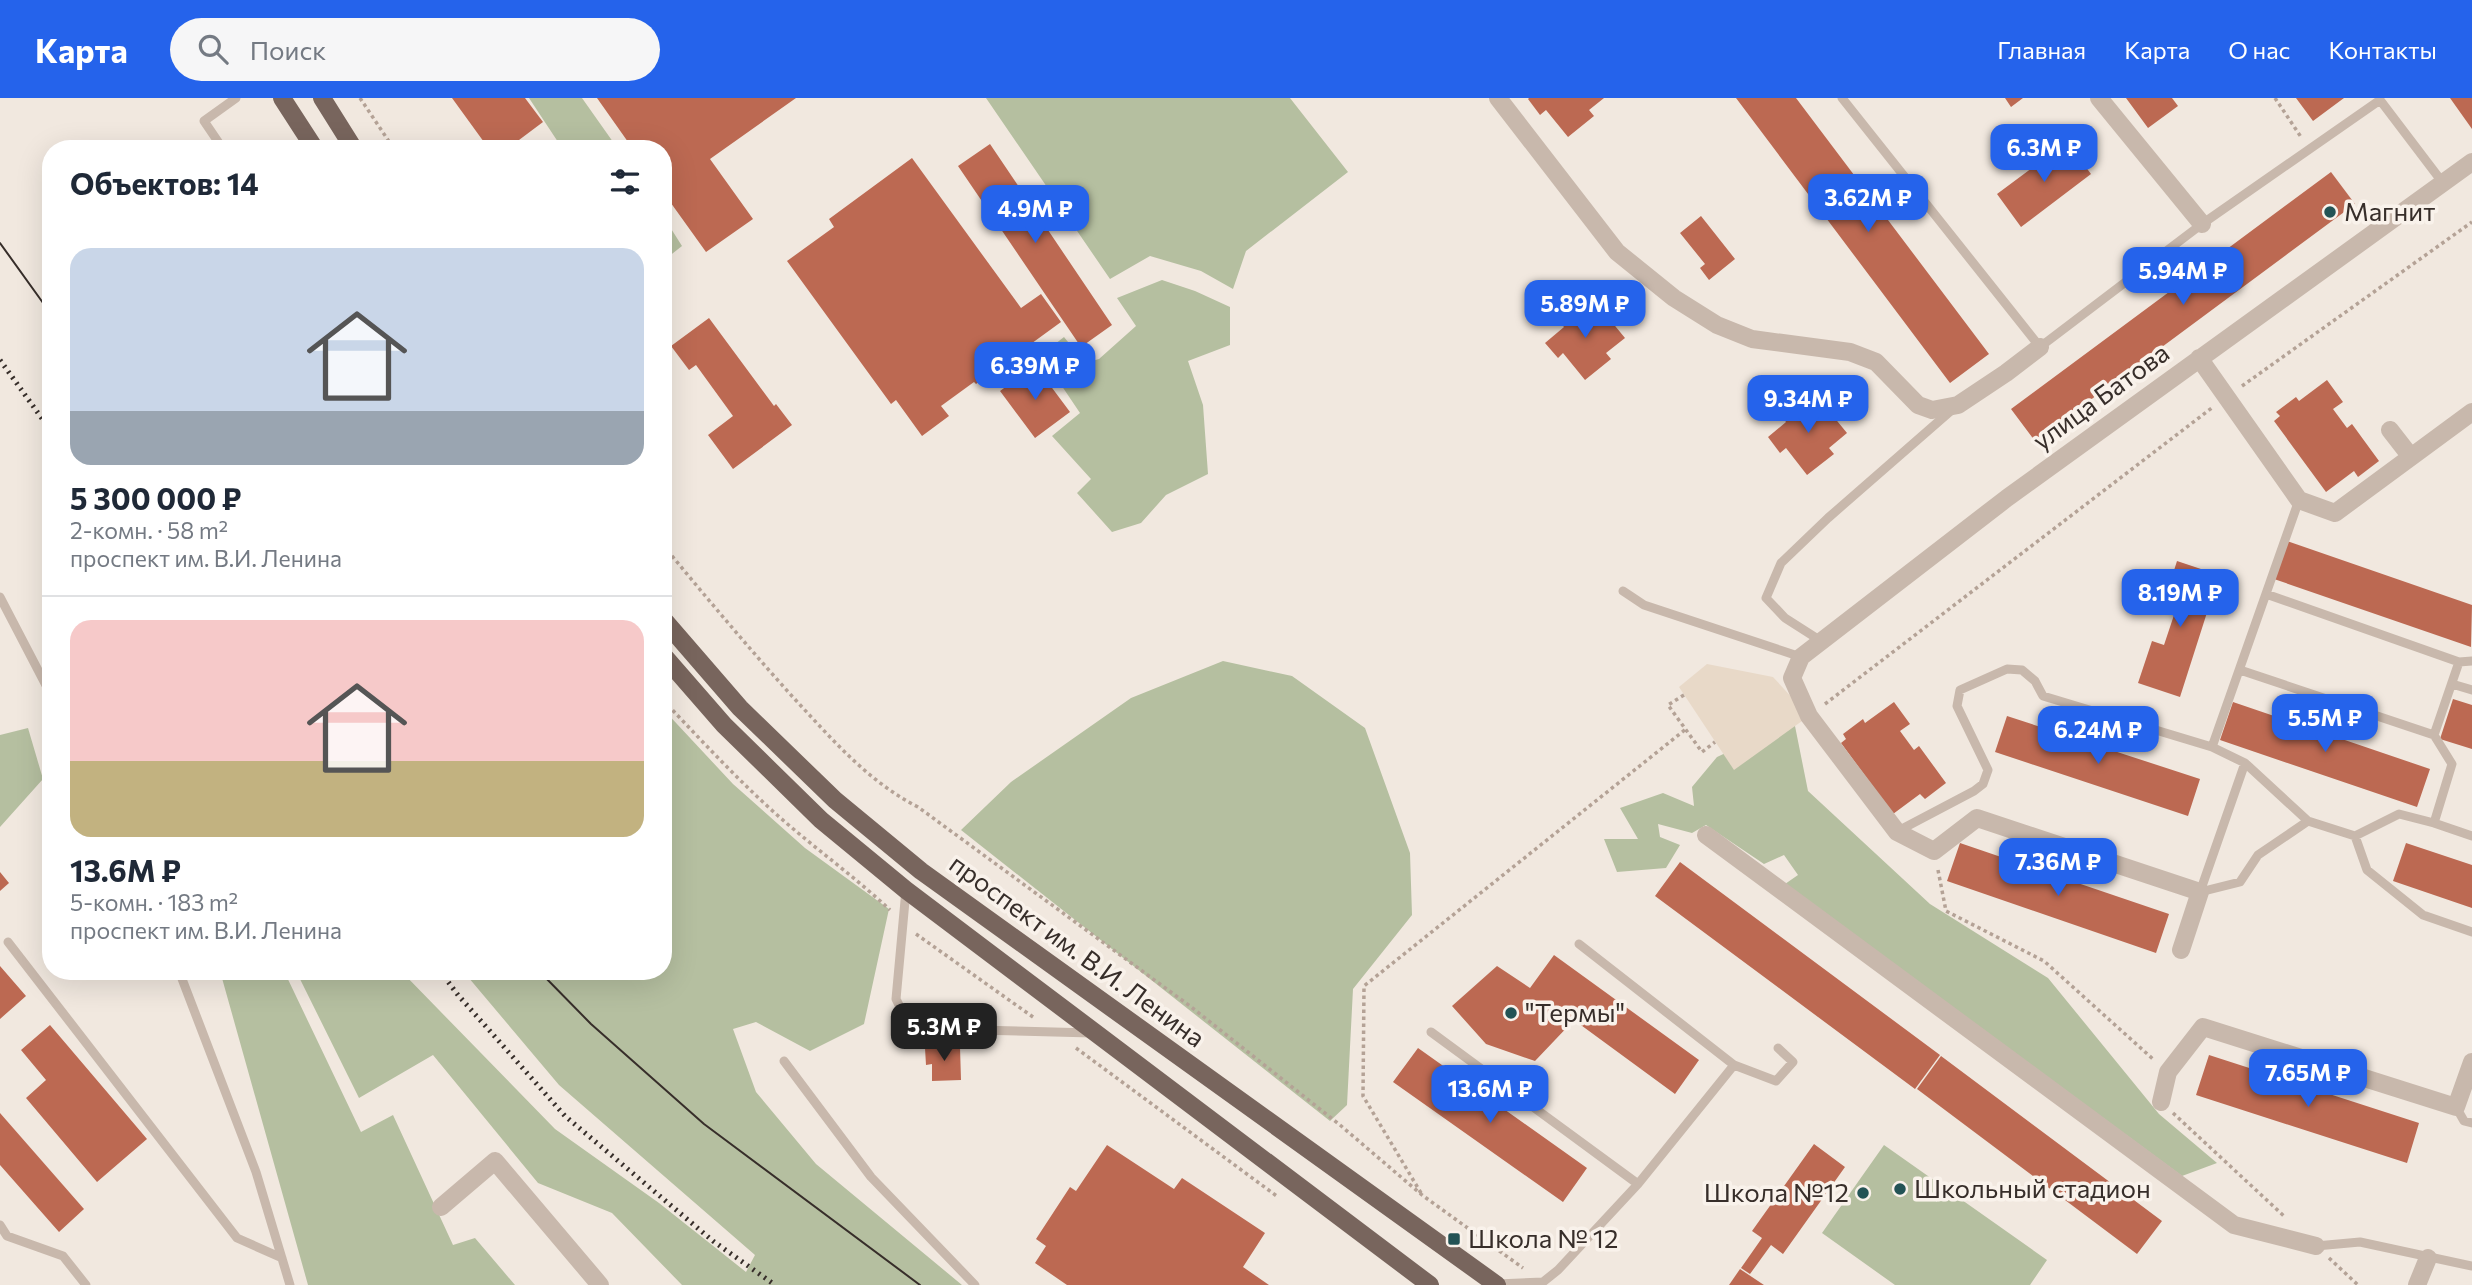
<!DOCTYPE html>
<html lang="ru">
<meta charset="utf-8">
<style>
:root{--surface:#fff;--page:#f6f6f7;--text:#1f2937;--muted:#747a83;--line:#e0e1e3;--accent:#2563eb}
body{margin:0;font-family:Commissioner,sans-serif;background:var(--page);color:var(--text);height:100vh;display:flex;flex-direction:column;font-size:26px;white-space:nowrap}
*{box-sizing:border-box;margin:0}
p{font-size:23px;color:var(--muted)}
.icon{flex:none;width:38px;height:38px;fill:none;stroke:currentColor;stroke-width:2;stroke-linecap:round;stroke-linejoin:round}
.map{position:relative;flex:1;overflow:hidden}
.panel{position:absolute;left:42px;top:42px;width:630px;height:840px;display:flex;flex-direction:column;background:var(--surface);border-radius:28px;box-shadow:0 7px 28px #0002}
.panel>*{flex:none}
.price{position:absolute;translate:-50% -60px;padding:0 16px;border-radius:14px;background:var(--accent);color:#fff;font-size:23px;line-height:46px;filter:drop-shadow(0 2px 4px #0008)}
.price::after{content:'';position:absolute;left:50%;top:42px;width:21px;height:16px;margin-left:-10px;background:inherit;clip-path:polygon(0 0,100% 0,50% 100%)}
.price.current{background:#222;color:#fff}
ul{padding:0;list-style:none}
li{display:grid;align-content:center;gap:14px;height:371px;padding:0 28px}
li+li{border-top:2px solid var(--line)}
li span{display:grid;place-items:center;height:217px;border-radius:21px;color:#555}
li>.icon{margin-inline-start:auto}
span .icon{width:126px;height:126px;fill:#fffc;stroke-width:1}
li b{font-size:30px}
h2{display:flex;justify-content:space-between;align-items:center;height:84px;padding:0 28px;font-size:30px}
header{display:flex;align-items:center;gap:42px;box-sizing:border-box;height:98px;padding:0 35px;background:var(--accent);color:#fff}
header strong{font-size:33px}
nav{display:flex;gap:38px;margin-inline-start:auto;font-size:24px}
.search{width:490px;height:63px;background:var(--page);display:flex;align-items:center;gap:18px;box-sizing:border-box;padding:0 24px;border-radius:38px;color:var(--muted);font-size:26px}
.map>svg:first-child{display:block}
</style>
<header>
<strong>Карта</strong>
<div class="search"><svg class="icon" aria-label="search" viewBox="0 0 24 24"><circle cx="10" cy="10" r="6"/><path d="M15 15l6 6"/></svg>Поиск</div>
<nav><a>Главная</a><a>Карта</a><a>О нас</a><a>Контакты</a></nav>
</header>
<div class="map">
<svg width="2472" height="1187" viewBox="0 0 2472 1187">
<rect width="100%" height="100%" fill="#f1e8df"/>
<path fill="#b5bfa0" d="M529,0H582L618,51H556L560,47Z
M986,0H1290L1348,74L1246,153L1233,191L1201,173L1150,158L1110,181Z
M663,118L682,148L663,163Z
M1162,182L1195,193L1230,209V247L1188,263L1203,307L1208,376L1166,397L1141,425L1112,434L1077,395L1091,381L1052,338L1080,315L1041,257L1064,239L1085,265L1099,261L1136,228L1117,200Z
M1223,563L1292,578L1365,630L1410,755L1412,817L1353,891L1347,1007L1330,1023L961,732L1011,684L1131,600Z
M663,611L733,686L805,750L889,811L864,926L810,953L756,924L733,931L756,994L816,1066L962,1187H682L612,1115L538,1085L433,957L359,1000L296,873H401L555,1031L659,1105L746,1174L755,1157L559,987L463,873H663Z
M1794,623L1808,693L1930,806L2048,880L2159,1016L2217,1065L2182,1078L1785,786L1798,777L1784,757L1764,766L1706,727L1692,735L1658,726L1660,739L1680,747L1666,770L1617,774L1604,741H1638L1620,710L1663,695L1694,708L1692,689L1717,659Z
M28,630L43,681L0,729V637Z
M220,873H284L361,1034L393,1017L453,1147L475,1140L515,1187H308Z
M1884,1047L2047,1162L2030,1187H1895L1822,1135Z"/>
<path fill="#e8d9c8" d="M1707,566L1773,579L1809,618L1734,672L1679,589Z"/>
<path fill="#bc6952" d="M452,0H525L543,24L507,51H489Z
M597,0H796L710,61L753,121L706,154L663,94V51H633Z
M1529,0H1604L1589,12L1594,18L1568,39L1546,12L1540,17L1528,1Z
M1736,0H1796L1989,256L1950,285Z
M2005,0H2023L2011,9Z
M2126,0H2172L2178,8L2148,30Z
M2296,0H2344L2313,23Z
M2450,0H2472V31Z
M2067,44L2091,76L2021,129L1997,96Z
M990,46L1112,227L1081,249L958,68Z
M912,60L1021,210L1041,196L1061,224L976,286L974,284L941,308L949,318L922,338L896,302L891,306L787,163L834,129L829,121Z
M2331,74L2355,106L2035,343L2011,311Z
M1701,118L1735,161L1709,182L1700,170L1705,166L1680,135Z
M1585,202L1606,227L1611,223L1625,240L1606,255L1611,261L1585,282L1563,255L1558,260L1545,245L1564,229L1559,223Z
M709,220L774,308L776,306L792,327L733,371L708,337L733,318L696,267L689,272L671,248Z
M1035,267L1070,314L1035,340L1000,293Z
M2327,282L2343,304L2333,311L2347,330L2352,326L2379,363L2358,379L2354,373L2326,394L2274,323L2280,318L2276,314L2296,299L2299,303Z
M1808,297L1828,322L1833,318L1847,335L1829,350L1834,356L1807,377L1786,350L1780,355L1768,339L1786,324L1782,318Z
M2287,443L2472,507L2471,549L2274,481Z
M2177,463L2219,477L2180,599L2138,585L2152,543L2164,547L2174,517L2161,513Z
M2453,601L2472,607V651L2440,641Z
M1894,604L1910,626L1900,633L1914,652L1919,648L1946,685L1925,701L1920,696L1893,716L1841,645L1846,641L1843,636L1863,621L1865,625Z
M2233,604L2430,671L2417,709L2220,642Z
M2007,618L2200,681L2188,718L1995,654Z
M1960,745L2169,816L2156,855L1947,783Z
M2406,745L2472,767V810L2393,783Z
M1680,764L1940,957L1915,991L1655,798Z
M0,774L9,785L0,793Z
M1554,857L1699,962L1675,996L1574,922L1535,963L1486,946L1452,908L1497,868L1530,890Z
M0,868L26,898L0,921Z
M929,910L955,911V929H929Z
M50,927L147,1041L97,1084L26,1000L46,982L21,952Z
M960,949L961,982L932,983V966L926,967L925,950Z
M1418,950L1587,1070L1563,1104L1393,984Z
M2209,957L2419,1025L2407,1065L2196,997Z
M1941,958L2162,1123L2137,1156L1917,991Z
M0,1015L84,1111L59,1134L0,1067Z
M1814,1046L1845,1069L1783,1156L1771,1147L1750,1176L1741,1170L1762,1140L1752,1133Z
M1107,1047L1174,1091L1182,1080L1265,1135L1243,1169L1269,1187H1067L1035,1165L1046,1148L1036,1141L1070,1089L1076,1093Z
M1740,1171L1764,1187H1729Z"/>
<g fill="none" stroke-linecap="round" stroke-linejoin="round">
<path stroke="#b4a296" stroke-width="3.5" stroke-dasharray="3.5 3.5" stroke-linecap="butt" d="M360,0L394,51
M2275,0L2301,39
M2242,288L2472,124
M663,447C705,498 747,548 791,597C830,639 867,683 918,709L1190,908L1340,1027L1422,1097L1523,1170
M1684,597L1668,607L1702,654L1715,644
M663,602C700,641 736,680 776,716C813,749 854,778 890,812
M1825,606L2213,309
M1938,772L1946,813L2044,863L2154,962
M916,836L1033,919
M1076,950L1278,1099
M2173,1015L2285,1119
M1421,1095L1363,998L1364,888L1686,631
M2329,1160L2358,1187"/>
<path stroke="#c8b8ac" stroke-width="9" d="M1842,0L2040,249L2202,126L2380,2L2443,85
M223,51L204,23L236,0
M1623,493L1644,507L1801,559
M2266,496L2459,564
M0,499L51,597
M1821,543L1785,520L1766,500L1781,465L1828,420L1954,310
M2472,563L2459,564L2434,637L2452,666L2434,725L2472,738
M2240,572L2434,637
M2452,586L2472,592
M2245,665L2308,723L2355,738L2399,716L2434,725
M1898,733L1974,693L1983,686L1988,672L1957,608L1960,592L2007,571L2022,572L2035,583L2043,598L2212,649
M2355,738L2367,772L2423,817L2472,834
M906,792L896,901L908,925L935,931L1092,935
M2200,794L2245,665L2212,649L2299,402
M2200,794L2240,784L2258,757L2308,723
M8,844L237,1140L282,1160
M179,873L256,1074L290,1187
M1431,934L1638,1086
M784,963L871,1079L975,1187
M1734,967L1776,983L1793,964L1778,950
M2456,1009L2464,1023L2472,1025
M0,1127L7,1138L63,1158L86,1187
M2316,1148L2360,1144L2472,1168
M1497,1186L1543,1184L1558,1172L1638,1086L1734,967L1579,846"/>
<path stroke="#c8b8ac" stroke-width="18" d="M1498,0L1617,154L1674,200L1717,227L1752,241L1850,254L1876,264L1918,307L1932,312L1958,307L2006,275L2040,249
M2099,0L2202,126
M2199,260L2299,402L2335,415L2472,314
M2390,332L2411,359
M1706,737L2234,1127L2316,1148
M2181,852L2200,794L1977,720L1934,753L1897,734L1809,618L1792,580L1801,559L2007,400L2472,64
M2161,1004L2168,974L2203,929L2456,1009L2472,964
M441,1109L495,1063L600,1187
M2417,1187L2428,1160"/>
<path stroke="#78655d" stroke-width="18" d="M282,0L315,51
M322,0L354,51
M663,521L740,610L835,702L921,773L1497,1187
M663,557L724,627L821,722L906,792L1430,1187"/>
<path stroke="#372e2a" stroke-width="2" d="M0,145L51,216
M539,873L591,926L704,1026L920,1187"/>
<path stroke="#372e2a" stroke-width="5" stroke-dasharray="2 5" stroke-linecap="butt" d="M0,262L51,333
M440,873L458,897L565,1018L713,1143L775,1187"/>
</g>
<g fill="#235355" stroke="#f9f2eb" stroke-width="2.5">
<circle cx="2330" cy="114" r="7"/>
<circle cx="1511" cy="915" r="7"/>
<circle cx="1900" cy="1091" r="7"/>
<circle cx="1863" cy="1095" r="7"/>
<rect x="1447" y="1134" width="14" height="14" rx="3.5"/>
</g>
<g text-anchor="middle" stroke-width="7" stroke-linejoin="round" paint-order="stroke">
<g font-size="26" fill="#372e2a" stroke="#f9f2eb" text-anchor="start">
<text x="2344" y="123">Магнит</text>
<text x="1525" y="924">"Термы"</text>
<text x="1914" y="1100">Школьный стадион</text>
<text x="1849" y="1104" text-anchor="end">Школа №12</text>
<text x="1468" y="1150">Школа № 12</text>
</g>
<g font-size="26" fill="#372e2a" stroke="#f9f2eb">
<text transform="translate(2101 299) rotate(-36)" y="9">улица Батова</text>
<text transform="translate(1077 853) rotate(36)" y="9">проспект им. В.И. Ленина</text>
</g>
</g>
</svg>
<b class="price" style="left:2044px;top:86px">6.3M ₽</b>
<b class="price" style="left:1868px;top:136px">3.62M ₽</b>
<b class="price" style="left:1035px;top:147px">4.9M ₽</b>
<b class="price" style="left:2183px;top:209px">5.94M ₽</b>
<b class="price" style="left:1585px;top:242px">5.89M ₽</b>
<b class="price" style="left:1035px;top:304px">6.39M ₽</b>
<b class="price" style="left:1808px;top:337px">9.34M ₽</b>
<b class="price" style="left:2180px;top:531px">8.19M ₽</b>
<b class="price" style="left:2325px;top:656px">5.5M ₽</b>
<b class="price" style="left:2098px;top:668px">6.24M ₽</b>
<b class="price" style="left:2058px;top:800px">7.36M ₽</b>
<b class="price current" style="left:944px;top:965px">5.3M ₽</b>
<b class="price" style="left:2308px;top:1011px">7.65M ₽</b>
<b class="price" style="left:1490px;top:1027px">13.6M ₽</b>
<section class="panel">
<h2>Объектов: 14<svg class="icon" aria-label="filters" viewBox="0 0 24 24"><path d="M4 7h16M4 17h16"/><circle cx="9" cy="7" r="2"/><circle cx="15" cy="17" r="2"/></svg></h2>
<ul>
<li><span style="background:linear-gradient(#c9d6e8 75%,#9aa5b1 0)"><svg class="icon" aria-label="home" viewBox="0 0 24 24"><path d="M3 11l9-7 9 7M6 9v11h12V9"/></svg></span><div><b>5 300 000 ₽</b><p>2-комн. · 58 m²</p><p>проспект им. В.И. Ленина</p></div></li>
<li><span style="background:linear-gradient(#f6c9c9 65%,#c2b280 0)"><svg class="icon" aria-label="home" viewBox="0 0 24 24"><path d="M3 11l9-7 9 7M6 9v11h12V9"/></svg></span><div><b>13.6M ₽</b><p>5-комн. · 183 m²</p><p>проспект им. В.И. Ленина</p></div></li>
</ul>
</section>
</div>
